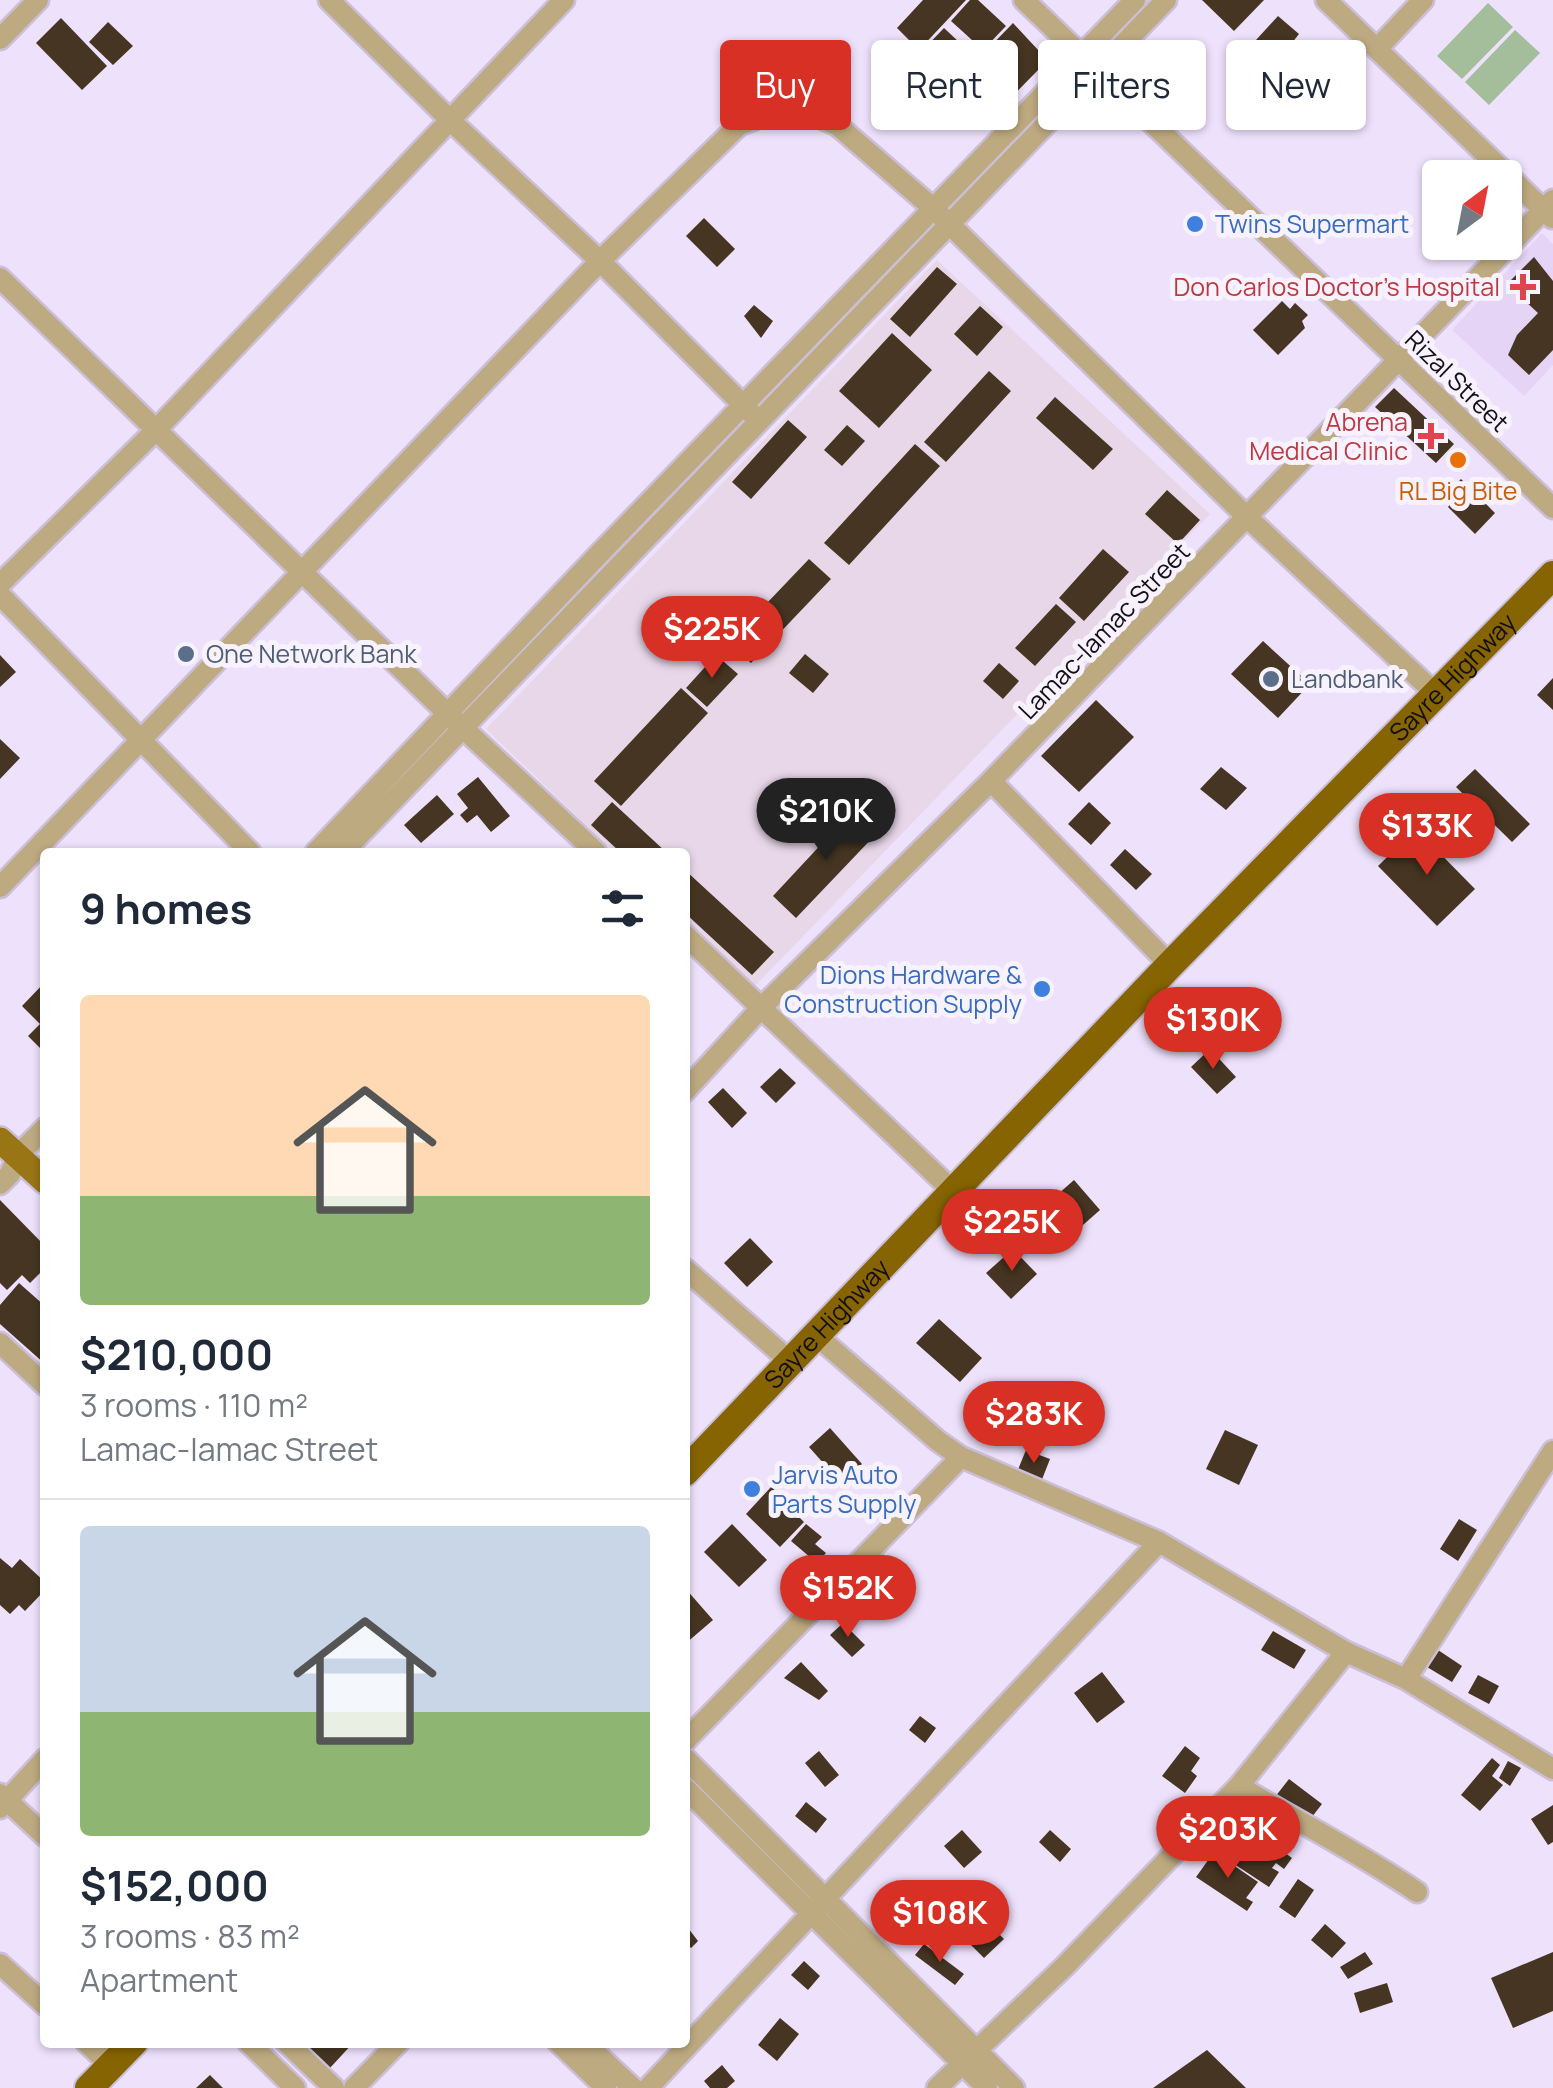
<!DOCTYPE html>
<meta charset="utf-8">
<style>
:root{--surface:#fff;--page:#f6f6f7;--text:#1f2937;--muted:#747a83;--line:#e0e1e3;--accent:#d93025}
body{margin:0;font-family:Manrope,sans-serif;background:var(--page);color:var(--text);height:100vh;display:flex;flex-direction:column;font-size:38px;white-space:nowrap}
*{box-sizing:border-box;margin:0}
p{font-size:32px;color:var(--muted)}
.icon{flex:none;width:55px;height:55px;fill:none;stroke:currentColor;stroke-width:2;stroke-linecap:round;stroke-linejoin:round}
.map{position:relative;flex:1;overflow:hidden}
.drawer{position:absolute;left:40px;top:848px;width:650px;height:1200px;display:flex;flex-direction:column;background:var(--surface);border-radius:10px;box-shadow:0 2px 8px #0004}
.drawer>*{flex:none}
.guide{position:absolute;left:720px;top:40px;width:682px;height:90px;display:flex;gap:20px}
.needle{width:65px;rotate:32deg}
.buttons{position:absolute;left:1422px;top:160px;display:grid;gap:20px}
.buttons a{display:grid;place-items:center;width:100px;height:100px;border-radius:10px;background:var(--surface);box-shadow:0 2px 8px #0004;font-size:50px}
.price{position:absolute;translate:-50% -85px;padding:0 22px;border-radius:35px;background:var(--accent);color:#fff;font-size:32px;line-height:65px;filter:drop-shadow(0 2px 5px #0008)}
.price::after{content:'';position:absolute;left:50%;top:60px;width:30px;height:22px;margin-left:-15px;background:inherit;clip-path:polygon(0 0,100% 0,50% 100%)}
.price.current{background:#222;color:#fff}
ul{padding:0;list-style:none}
li{display:grid;align-content:center;gap:20px;height:530px;padding:0 40px}
li+li{border-top:2px solid var(--line)}
li span{display:grid;place-items:center;height:310px;border-radius:10px;color:#555}
li>.icon{margin-inline-start:auto}
span .icon{width:180px;height:180px;fill:#fffc;stroke-width:1}
li b{font-size:42px}
h2{display:flex;justify-content:space-between;align-items:center;height:120px;padding:0 40px;font-size:42px}
.pill{padding:0 35px;border-radius:10px;background:var(--surface);box-shadow:0 2px 8px #0004;font-size:35px;line-height:90px}
.pill.current{background:var(--accent);color:#fff}
.map>svg:first-child{display:block}
</style>
<div class="map">
<svg width="1553" height="2088" viewBox="0 0 1553 2088">
<rect width="100%" height="100%" fill="#eee1fc"/>
<path fill="#e8d7e9" d="M937,260L1210,514L754,987L685,921V852H614L486,729Z"/>
<path fill="#e5d4f6" d="M1542,233L1553,244V365L1524,396L1452,330Z"/>
<path fill="#a4bd9b" d="M1488,3L1513,27L1462,79L1437,56Z
M1515,30L1540,53L1489,105L1465,82Z"/>
<path fill="#463522" d="M923,0H966L919,50L897,28Z
M970,0H978L1006,26L983,50L951,21Z
M1202,0H1264L1234,31Z
M1278,16L1299,34L1261,82L1235,63Z
M61,18L107,66L82,90L36,43Z
M108,22L133,46L113,65L89,42Z
M1013,23L1039,51L1041,67L990,119L955,83Z
M944,28L975,57L951,82L920,53Z
M704,218L735,249L717,267L686,236Z
M1534,257L1553,281V350L1529,375L1508,355L1517,335L1538,313L1507,284Z
M937,267L957,284L910,337L890,319Z
M1282,301L1290,309L1295,303L1308,315L1302,321L1305,328L1278,355L1253,330Z
M754,305L773,321L761,338L744,316Z
M980,306L1003,327L977,356L954,334Z
M892,333L932,370L879,428L839,391Z
M989,371L1011,391L946,462L924,442Z
M1394,388L1454,444L1436,463L1375,407Z
M1055,397L1113,449L1093,470L1036,418Z
M788,420L807,437L751,499L732,482Z
M847,425L865,441L842,466L824,450Z
M915,444L940,466L849,565L824,543Z
M1461,479L1495,513L1475,534L1448,507L1453,501L1446,494Z
M1167,490L1200,520L1178,544L1145,514Z
M1103,549L1129,572L1084,621L1059,598Z
M809,559L831,579L751,663L729,643Z
M1056,604L1076,622L1035,666L1015,648Z
M1263,641L1310,684L1278,718L1231,674Z
M805,654L829,674L813,693L789,673Z
M0,655L16,672L0,687Z
M716,655L738,674L707,707L686,688Z
M999,663L1019,681L1003,699L983,681Z
M1553,678V710L1537,695Z
M681,688L708,713L621,806L594,781Z
M1096,700L1134,737L1079,792L1041,756Z
M0,739L20,758L0,779Z
M1221,767L1247,788L1226,810L1200,789Z
M1475,769L1530,824L1512,842L1456,787Z
M478,777L510,816L491,832L477,815L467,823L460,815L468,808L457,794Z
M437,795L454,814L421,843L404,825Z
M612,802L666,852H620L591,825Z
M1089,802L1111,823L1091,845L1068,824Z
M854,809L878,832L796,918L773,896Z
M1416,829L1475,889L1437,926L1378,866Z
M1125,849L1152,874L1136,890L1110,865Z
M685,870L774,952L752,975L685,913Z
M45,982V1053L28,1036L40,1024L22,1006Z
M1210,1049L1236,1077L1217,1094L1191,1067Z
M780,1068L796,1083L776,1103L760,1087Z
M723,1088L747,1113L732,1128L708,1102Z
M1074,1180L1100,1210L1075,1232L1049,1202Z
M0,1200L45,1246V1268L30,1283L22,1275L7,1290L0,1283Z
M750,1238L773,1262L747,1287L724,1263Z
M1013,1249L1037,1274L1011,1299L986,1273Z
M19,1283L45,1306V1364L0,1324V1305Z
M939,1319L982,1358L960,1382L916,1343Z
M990,1392L1005,1406L985,1429L969,1415Z
M830,1428L862,1464L841,1483L809,1447Z
M1225,1430L1258,1445L1239,1485L1206,1469Z
M1026,1450L1050,1459L1041,1482L1017,1472Z
M771,1487L801,1511L797,1515L804,1522L780,1547L746,1514Z
M1459,1519L1477,1530L1458,1561L1440,1549Z
M732,1524L767,1560L739,1587L704,1552Z
M806,1524L822,1537L815,1544L826,1553L817,1563L791,1541Z
M0,1558L12,1568L20,1559L45,1582V1590L25,1611L19,1605L10,1614L0,1605Z
M685,1588L713,1620L685,1644Z
M843,1623L865,1645L852,1657L830,1635Z
M1273,1631L1306,1650L1294,1669L1261,1650Z
M1438,1650L1462,1666L1452,1682L1427,1667Z
M801,1662L828,1691L819,1700L784,1678Z
M1102,1672L1125,1702L1097,1723L1074,1693Z
M1478,1675L1499,1686L1489,1704L1468,1693Z
M920,1716L936,1728L925,1743L909,1730Z
M1185,1746L1200,1758L1191,1771L1197,1776L1185,1793L1162,1776Z
M819,1751L839,1775L825,1787L805,1763Z
M1492,1758L1500,1765L1492,1776L1503,1785L1480,1811L1461,1795Z
M1508,1761L1521,1768L1510,1786L1499,1778Z
M1289,1779L1322,1804L1308,1822L1275,1797Z
M806,1802L827,1819L816,1833L795,1816Z
M1553,1805V1842L1548,1845L1531,1819Z
M962,1830L982,1852L964,1868L944,1846Z
M1050,1830L1071,1849L1060,1862L1039,1842Z
M1256,1832L1292,1858L1284,1869L1276,1863L1272,1868L1279,1872L1269,1887L1231,1862Z
M1214,1852L1258,1882L1246,1898L1253,1902L1247,1911L1196,1877Z
M1298,1879L1314,1890L1295,1918L1279,1907Z
M977,1912L1004,1939L984,1958L958,1932Z
M685,1924L698,1941L691,1948L685,1942Z
M1325,1924L1346,1943L1332,1958L1311,1940Z
M924,1944L964,1974L955,1985L915,1955Z
M1365,1952L1373,1964L1348,1979L1340,1967Z
M1553,1952V2011L1513,2028L1491,1978Z
M804,1961L820,1976L808,1990L791,1975Z
M1387,1983L1393,2002L1360,2013L1354,1993Z
M780,2018L799,2034L777,2061L758,2045Z
M301,2042H354L329,2069Z
M1207,2050L1246,2088H1153Z
M722,2065L735,2081L727,2088H710L704,2081Z
M210,2075L223,2088H196Z"/>
<g fill="none" stroke-linecap="round" stroke-linejoin="round">
<defs>
<path id="minor" d="M329,0L452,122L600,261L752,414
M1024,0L1553,508
M1326,0L1552,218
M0,39L38,0
M1377,49L1423,0
M0,278L449,715L596,852
M0,584L156,430L564,0
M0,595L250,852
M991,781L1170,965
M316,852L601,552L1135,0
M343,852L1166,0
M0,887L600,261L739,125L776,111H805L837,125L935,210L1248,518L1437,695
M685,935L953,1191
M685,1091L762,1007L991,781L1553,200
M0,1184L10,1174L18,1155L45,1128
M685,1269L792,1363
M817,1336L938,1441L961,1457L1159,1542L1346,1652L1406,1679L1553,1769
M0,1343L45,1385
M1406,1679L1553,1451
M685,1741L961,1457
M685,1758L1014,2088
M1239,1786C1298,1822 1360,1853 1417,1892
M685,1788L987,2088
M0,1794L45,1836
M0,1808L45,1759
M0,1964L45,2005
M86,2042L111,2066
M248,2042L295,2088
M286,2042L334,2088
M558,2042L606,2088
M584,2042L633,2088
M354,2088L399,2042
M648,2088L1159,1542
M937,2088L1065,1966L1239,1786L1346,1652"/>
<path id="major" d="M0,1140L45,1181"/>
<g id="highway">
<path id="s1" d="M685,1472L1170,965L1553,575"/>
<path d="M89,2088L134,2042"/>
</g>
</defs>
<use href="#minor" stroke="#cbbfd8" stroke-width="25"/>
<use href="#major" stroke="#cbbfd8" stroke-width="30"/>
<use href="#highway" stroke="#cbbfd8" stroke-width="32"/>
<use href="#minor" stroke="#beaa81" stroke-width="20"/>
<use href="#major" stroke="#9a7515" stroke-width="25"/>
<use href="#highway" stroke="#866402" stroke-width="28"/>
</g>
<g fill="#3f7fe0" stroke="#f7f2fd" stroke-width="4">
<circle cx="1195" cy="224" r="10"/>
<circle cx="1042" cy="989" r="10"/>
<circle cx="752" cy="1489" r="10"/>
</g>
<g fill="#e0444e" stroke="#f7f2fd" stroke-width="4">
<path d="M1518 272h10v10h10v10h-10v10h-10v-10h-10v-10h10z"/>
<path d="M1426 421h10v10h10v10h-10v10h-10v-10h-10v-10h10z"/>
</g>
<circle fill="#e8710a" stroke="#f7f2fd" stroke-width="4" cx="1458" cy="460" r="10"/>
<g fill="#5c6f8a" stroke="#f7f2fd" stroke-width="4">
<circle cx="186" cy="654" r="10"/>
<circle cx="1271" cy="679" r="10"/>
</g>
<g text-anchor="middle" stroke-width="10" stroke-linejoin="round" paint-order="stroke">
<g font-size="25" fill="#366cbe" stroke="#f7f2fd" text-anchor="start">
<text x="1215" y="233">Twins Supermart</text>
<text x="1022" y="984" text-anchor="end">Dions Hardware &amp;<tspan x="1022" dy="29">Construction Supply</tspan></text>
<text x="772" y="1484">Jarvis Auto<tspan x="772" dy="29">Parts Supply</tspan></text>
</g>
<g font-size="25" fill="#be3a42" stroke="#f7f2fd" text-anchor="end">
<text x="1500" y="296">Don Carlos Doctor's Hospital</text>
<text x="1408" y="431">Abrena<tspan x="1408" dy="29">Medical Clinic</tspan></text>
</g>
<g font-size="25" fill="#130f18" stroke="#f7f2fd">
<text transform="translate(1457 381) rotate(44)" y="9">Rizal Street</text>
<text transform="translate(1104 631) rotate(-46)" y="9">Lamac-lamac Street</text>
<text dy="9" stroke="none"><textPath href="#s1" startOffset="1105">Sayre Highway</textPath></text>
<text dy="9" stroke="none"><textPath href="#s1" startOffset="205">Sayre Highway</textPath></text>
</g>
<g font-size="25" fill="#c56008" stroke="#f7f2fd">
<text x="1458" y="500">RL Big Bite</text>
</g>
<g font-size="25" fill="#4e5e75" stroke="#f7f2fd" text-anchor="start">
<text x="206" y="663">One Network Bank</text>
<text x="1291" y="688">Landbank</text>
</g>
</g>
</svg>
<div class="buttons">
<a><svg class="needle" viewBox="-14 -14 28 28"><path d="M0-13l5 13h-10z" fill="#e53935"/><path d="M0 13l5-13h-10z" fill="#747a83"/></svg></a>
</div>
<b class="price" style="left:712px;top:681px">$225K</b>
<b class="price current" style="left:826px;top:863px">$210K</b>
<b class="price" style="left:1427px;top:878px">$133K</b>
<b class="price" style="left:1213px;top:1072px">$130K</b>
<b class="price" style="left:1012px;top:1274px">$225K</b>
<b class="price" style="left:1034px;top:1466px">$283K</b>
<b class="price" style="left:848px;top:1640px">$152K</b>
<b class="price" style="left:1228px;top:1881px">$203K</b>
<b class="price" style="left:940px;top:1965px">$108K</b>
<div class="guide">
<a class="pill current">Buy</a>
<a class="pill">Rent</a>
<a class="pill">Filters</a>
<a class="pill">New</a>
</div>
<section class="drawer">
<h2>9 homes<svg class="icon" aria-label="filters" viewBox="0 0 24 24"><path d="M4 7h16M4 17h16"/><circle cx="9" cy="7" r="2"/><circle cx="15" cy="17" r="2"/></svg></h2>
<ul>
<li><span style="background:linear-gradient(#ffd9b3 65%,#8fb573 0)"><svg class="icon" aria-label="home" viewBox="0 0 24 24"><path d="M3 11l9-7 9 7M6 9v11h12V9"/></svg></span><div><b>$210,000</b><p>3 rooms · 110 m²</p><p>Lamac-lamac Street</p></div></li>
<li><span style="background:linear-gradient(#c9d6e8 60%,#8fb573 0)"><svg class="icon" aria-label="home" viewBox="0 0 24 24"><path d="M3 11l9-7 9 7M6 9v11h12V9"/></svg></span><div><b>$152,000</b><p>3 rooms · 83 m²</p><p>Apartment</p></div></li>
</ul>
</section>
</div>
